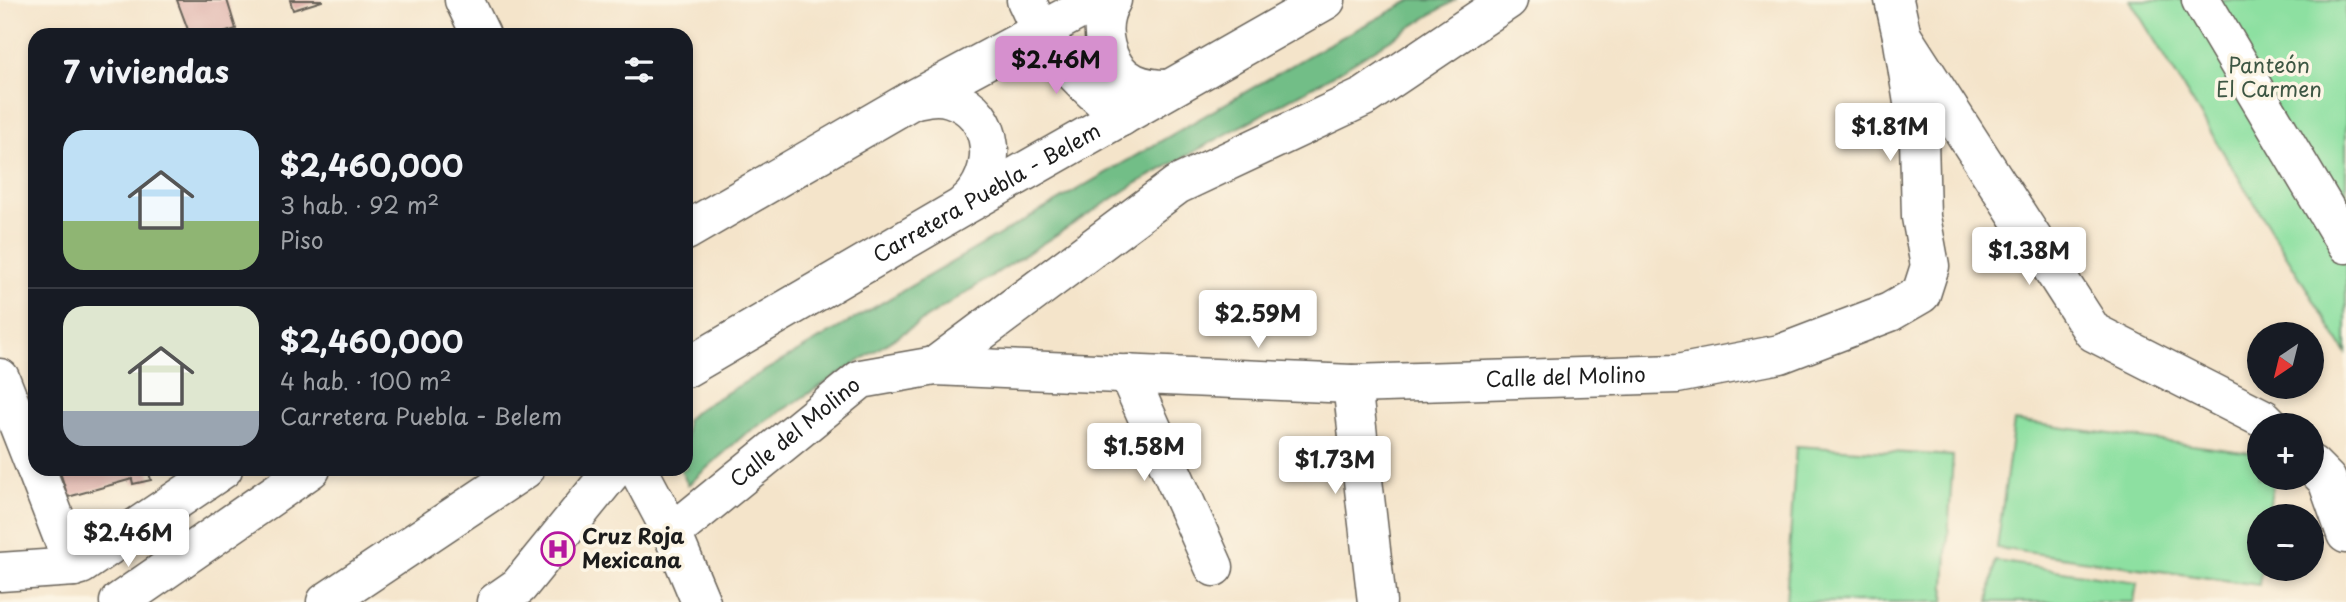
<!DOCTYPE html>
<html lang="es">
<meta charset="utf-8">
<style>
:root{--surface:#171b24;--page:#20242c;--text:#f1f3f6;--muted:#9ea1a6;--line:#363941;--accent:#d690ce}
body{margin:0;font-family:"Playpen Sans",sans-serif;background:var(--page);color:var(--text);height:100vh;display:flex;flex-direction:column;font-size:26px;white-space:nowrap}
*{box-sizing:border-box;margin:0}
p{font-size:23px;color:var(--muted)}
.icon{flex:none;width:38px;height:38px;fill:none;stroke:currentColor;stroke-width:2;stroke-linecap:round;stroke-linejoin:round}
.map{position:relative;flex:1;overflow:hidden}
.details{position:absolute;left:28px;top:28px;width:665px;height:448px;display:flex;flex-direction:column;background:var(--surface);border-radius:21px;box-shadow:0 4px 10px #0003}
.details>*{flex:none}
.needle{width:46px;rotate:215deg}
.fabs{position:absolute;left:2247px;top:322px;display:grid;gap:14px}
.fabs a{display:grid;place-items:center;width:77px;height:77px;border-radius:50%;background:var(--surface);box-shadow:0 4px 10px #0003;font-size:35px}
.price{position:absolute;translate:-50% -60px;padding:0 16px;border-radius:7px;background:#fff;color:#222;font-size:23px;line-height:46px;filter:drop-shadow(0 2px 4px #0008)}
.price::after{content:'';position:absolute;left:50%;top:42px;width:21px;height:16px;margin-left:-10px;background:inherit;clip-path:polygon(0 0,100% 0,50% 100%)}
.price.current{background:var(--accent);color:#111}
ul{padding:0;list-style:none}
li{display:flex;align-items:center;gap:21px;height:175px;padding:0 35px}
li+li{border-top:2px solid var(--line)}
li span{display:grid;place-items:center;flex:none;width:196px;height:140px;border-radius:21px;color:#555}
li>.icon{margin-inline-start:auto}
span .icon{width:84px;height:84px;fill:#fffc;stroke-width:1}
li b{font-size:30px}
h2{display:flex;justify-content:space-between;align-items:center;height:84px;padding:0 35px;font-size:30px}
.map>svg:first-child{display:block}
</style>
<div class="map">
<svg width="2346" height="602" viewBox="0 0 2346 602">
<rect width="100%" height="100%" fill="#fcf5e5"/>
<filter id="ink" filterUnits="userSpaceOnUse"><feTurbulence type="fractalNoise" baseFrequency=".0143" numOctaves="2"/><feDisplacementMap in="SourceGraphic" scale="14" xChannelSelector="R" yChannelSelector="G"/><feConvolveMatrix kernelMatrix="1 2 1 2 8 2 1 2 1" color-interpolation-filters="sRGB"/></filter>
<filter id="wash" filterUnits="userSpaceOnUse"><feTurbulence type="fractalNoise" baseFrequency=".00686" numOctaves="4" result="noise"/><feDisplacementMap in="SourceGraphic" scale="28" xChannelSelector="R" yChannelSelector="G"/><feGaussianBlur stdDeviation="1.57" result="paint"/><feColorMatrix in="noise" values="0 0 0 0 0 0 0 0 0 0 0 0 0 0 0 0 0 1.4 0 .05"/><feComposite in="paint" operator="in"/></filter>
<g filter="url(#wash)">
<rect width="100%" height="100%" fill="#f4e4ca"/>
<path fill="#8de0a1" stroke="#547e5e" stroke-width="2" d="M2130,0H2346V353Z
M2014,421L2259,454V478H2274L2268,516H2259V569H2261L2259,585L1997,548Z
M1796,446L1953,456L1944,602H1786Z
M1995,561L2137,582L2134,602H1989Z"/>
<path fill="#72be87" stroke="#476d52" stroke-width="2" d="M1412,0H1455L1325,80L1137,183L744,435L688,485L680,469H686V420L697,410L1325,46Z"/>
<g id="blocks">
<path fill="#d9a39e" d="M177,0H227L236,29L217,35H190Z
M290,0H322V1L293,10Z
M59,469H148L151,480L133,484L132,479L68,497Z"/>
</g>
</g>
<g filter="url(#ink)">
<use href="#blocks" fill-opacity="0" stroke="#686259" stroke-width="2"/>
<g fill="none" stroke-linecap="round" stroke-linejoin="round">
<defs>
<g id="minor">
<path d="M464,0L481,35"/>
<path d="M1026,0C1031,10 1035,21 1041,30C1061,63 1092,91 1121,117"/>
<path d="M1894,0L1902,36L2093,332L2264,419L2270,425"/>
<path d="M2201,0L2346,244"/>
<path d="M935,366L1177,185L1364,97L1508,0"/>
<path d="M1128,374L1214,567"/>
<path d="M0,378L35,467"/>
<path d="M1352,384L1377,602"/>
<path d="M2312,465L2327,480L2346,534"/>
<path d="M36,469L74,567"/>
<path d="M638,469L672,533L701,602"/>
<path id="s1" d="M672,533L861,379L935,366L1352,384L1677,374L1780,354L1890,312L1921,294L1930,266L1921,217L1919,139L1902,36"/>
<path d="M0,572L74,567L81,565L223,469"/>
<path d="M496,602L519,586L614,469"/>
</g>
<g id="major">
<path d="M1112,0C1095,27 1105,69 1134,83C1145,88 1155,89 1167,89"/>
<path d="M912,100C925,97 937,94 950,98C998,113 1000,174 966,203"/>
<path d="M686,231L912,100L1098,0"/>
<path id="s2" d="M686,368L962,207L1326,0"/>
<path d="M119,602L311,469"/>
<path d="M326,602L525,469"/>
</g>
</defs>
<use href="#minor" stroke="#686259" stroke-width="41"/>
<use href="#major" stroke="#686259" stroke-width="41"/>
<use href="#minor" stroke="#fff" stroke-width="38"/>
<use href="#major" stroke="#fff" stroke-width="38"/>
</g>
</g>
<defs>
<symbol id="hospital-ring" viewBox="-11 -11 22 22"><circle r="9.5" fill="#fcf5e5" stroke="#b5179e" stroke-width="1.5"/><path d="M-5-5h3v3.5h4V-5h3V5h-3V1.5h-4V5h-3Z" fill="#b5179e"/></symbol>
</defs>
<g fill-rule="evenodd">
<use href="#hospital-ring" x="539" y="530" width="38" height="38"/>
</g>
<g text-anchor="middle" stroke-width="7" stroke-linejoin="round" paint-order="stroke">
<g font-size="21" fill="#3e5744" stroke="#fcf5e5">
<text x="2269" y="73">Panteón<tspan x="2269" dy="24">El Carmen</tspan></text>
</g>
<g font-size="21" fill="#1c1c1c" stroke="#fcf5e5">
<text dy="7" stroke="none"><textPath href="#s2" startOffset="348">Carretera Puebla - Belem</textPath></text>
<text dy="7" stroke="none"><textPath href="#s1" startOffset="950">Calle del Molino</textPath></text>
<text dy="7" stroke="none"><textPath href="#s1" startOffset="159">Calle del Molino</textPath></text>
</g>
<g font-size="21" font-weight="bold" fill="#1c1c1c" stroke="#fcf5e5" text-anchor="start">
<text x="582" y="544">Cruz Roja<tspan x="582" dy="24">Mexicana</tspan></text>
</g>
</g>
</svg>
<div class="fabs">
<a><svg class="needle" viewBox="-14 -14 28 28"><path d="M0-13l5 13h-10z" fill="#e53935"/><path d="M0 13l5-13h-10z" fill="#9ea1a6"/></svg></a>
<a>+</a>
<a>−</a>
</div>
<b class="price current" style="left:1056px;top:96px">$2.46M</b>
<b class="price" style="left:1890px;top:163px">$1.81M</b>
<b class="price" style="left:2029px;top:287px">$1.38M</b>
<b class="price" style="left:1258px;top:350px">$2.59M</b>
<b class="price" style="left:1144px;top:483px">$1.58M</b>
<b class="price" style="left:1335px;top:496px">$1.73M</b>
<b class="price" style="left:128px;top:569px">$2.46M</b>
<section class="details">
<h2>7 viviendas<svg class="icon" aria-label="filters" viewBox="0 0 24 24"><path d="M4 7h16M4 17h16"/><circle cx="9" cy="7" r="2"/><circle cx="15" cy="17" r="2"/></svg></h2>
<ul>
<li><span style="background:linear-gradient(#bfe0f5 65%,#8fb573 0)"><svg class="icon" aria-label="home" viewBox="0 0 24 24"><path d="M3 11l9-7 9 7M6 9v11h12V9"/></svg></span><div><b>$2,460,000</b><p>3 hab. · 92 m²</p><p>Piso</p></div></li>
<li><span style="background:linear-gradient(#dfe7d0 75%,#9aa5b1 0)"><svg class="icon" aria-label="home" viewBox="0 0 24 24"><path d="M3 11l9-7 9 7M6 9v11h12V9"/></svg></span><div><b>$2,460,000</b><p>4 hab. · 100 m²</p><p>Carretera Puebla - Belem</p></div></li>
</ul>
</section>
</div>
